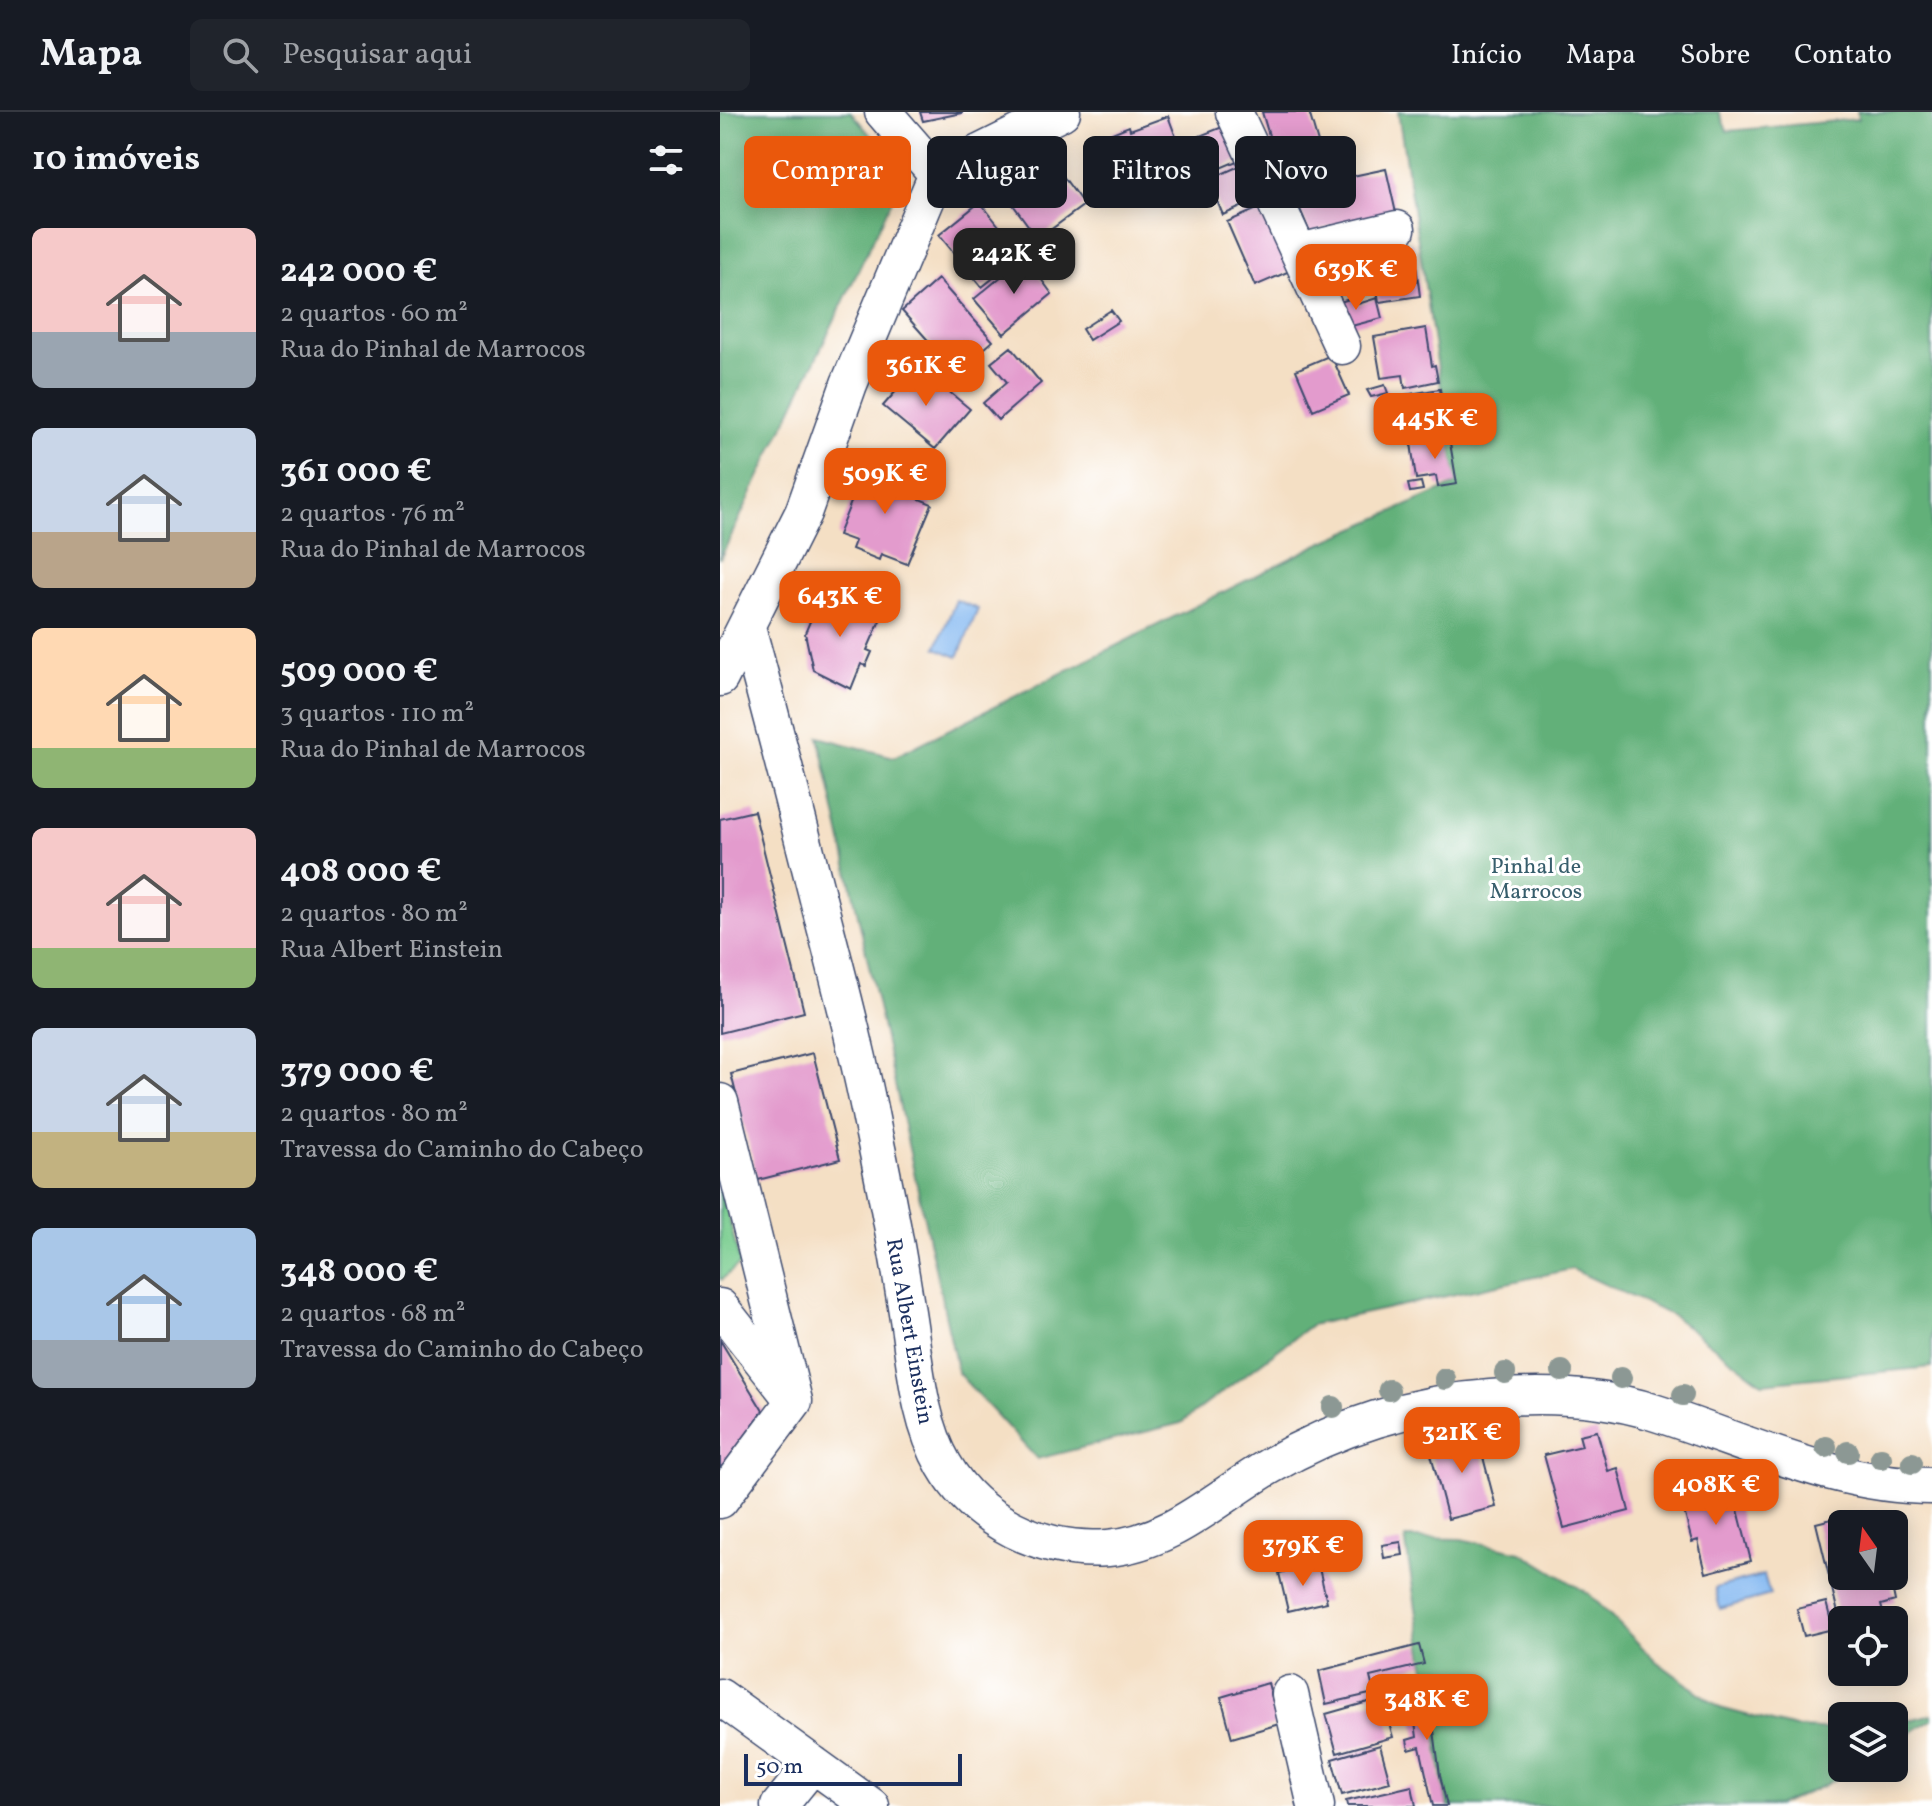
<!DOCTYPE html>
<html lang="pt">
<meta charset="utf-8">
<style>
:root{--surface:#171b24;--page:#20242c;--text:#f1f3f6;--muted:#9ea1a6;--line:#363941;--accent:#ea580c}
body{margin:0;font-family:Vollkorn,serif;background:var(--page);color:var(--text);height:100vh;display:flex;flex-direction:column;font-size:30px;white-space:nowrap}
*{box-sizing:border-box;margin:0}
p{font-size:26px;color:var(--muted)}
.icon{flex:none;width:44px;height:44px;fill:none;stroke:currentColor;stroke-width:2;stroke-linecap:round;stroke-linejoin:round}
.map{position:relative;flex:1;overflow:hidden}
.sheet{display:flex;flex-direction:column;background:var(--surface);width:720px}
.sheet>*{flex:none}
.guide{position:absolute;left:24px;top:24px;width:760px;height:72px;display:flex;gap:16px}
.needle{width:52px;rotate:346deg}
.fabs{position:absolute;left:1108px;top:1398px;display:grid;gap:16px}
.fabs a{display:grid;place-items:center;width:80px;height:80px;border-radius:12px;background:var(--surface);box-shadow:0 4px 20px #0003;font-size:40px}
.scale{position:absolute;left:24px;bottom:20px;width:218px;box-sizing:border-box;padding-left:8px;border:4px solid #1b2f5e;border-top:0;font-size:22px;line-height:28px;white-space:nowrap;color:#1b2f5e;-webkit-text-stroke:6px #fff;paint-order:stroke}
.price{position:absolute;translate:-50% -68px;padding:0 18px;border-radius:16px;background:var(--accent);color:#fff;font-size:26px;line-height:52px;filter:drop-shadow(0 2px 4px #0008)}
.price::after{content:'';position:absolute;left:50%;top:48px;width:24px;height:18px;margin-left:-12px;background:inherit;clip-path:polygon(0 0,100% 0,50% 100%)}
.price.selected{background:#222;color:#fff}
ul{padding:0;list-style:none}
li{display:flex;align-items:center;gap:24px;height:200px;padding:0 32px}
li span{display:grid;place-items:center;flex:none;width:224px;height:160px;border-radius:12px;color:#555}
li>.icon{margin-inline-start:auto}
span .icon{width:96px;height:96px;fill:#fffc;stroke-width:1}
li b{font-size:34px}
h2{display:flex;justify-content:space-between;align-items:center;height:96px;padding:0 32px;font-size:34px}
.chip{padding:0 28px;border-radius:12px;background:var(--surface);box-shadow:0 4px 20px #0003;font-size:28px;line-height:72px}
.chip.selected{background:var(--accent);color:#fff}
header{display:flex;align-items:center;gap:48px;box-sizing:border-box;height:112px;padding:0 40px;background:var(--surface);border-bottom:2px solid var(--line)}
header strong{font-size:38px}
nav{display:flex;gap:44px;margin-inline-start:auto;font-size:28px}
.search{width:560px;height:72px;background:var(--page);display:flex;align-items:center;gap:20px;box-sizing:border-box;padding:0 28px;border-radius:12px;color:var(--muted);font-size:30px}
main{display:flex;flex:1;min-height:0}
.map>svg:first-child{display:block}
</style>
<header>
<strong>Mapa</strong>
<div class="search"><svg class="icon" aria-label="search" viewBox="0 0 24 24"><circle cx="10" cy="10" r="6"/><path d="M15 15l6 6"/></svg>Pesquisar aqui</div>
<nav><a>Início</a><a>Mapa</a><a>Sobre</a><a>Contato</a></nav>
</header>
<main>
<section class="sheet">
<h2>10 imóveis<svg class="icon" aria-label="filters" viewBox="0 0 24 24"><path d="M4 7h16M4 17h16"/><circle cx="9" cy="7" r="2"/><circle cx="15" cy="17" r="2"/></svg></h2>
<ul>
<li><span style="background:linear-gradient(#f6c9c9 65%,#9aa5b1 0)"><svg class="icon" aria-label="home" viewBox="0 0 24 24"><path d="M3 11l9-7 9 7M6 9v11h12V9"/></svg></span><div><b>242 000 €</b><p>2 quartos · 60 m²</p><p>Rua do Pinhal de Marrocos</p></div></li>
<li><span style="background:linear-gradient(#c9d6e8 65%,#b9a48a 0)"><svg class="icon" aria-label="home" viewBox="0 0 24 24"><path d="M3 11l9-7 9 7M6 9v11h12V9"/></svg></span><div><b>361 000 €</b><p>2 quartos · 76 m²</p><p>Rua do Pinhal de Marrocos</p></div></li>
<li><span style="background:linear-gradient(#ffd9b3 75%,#8fb573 0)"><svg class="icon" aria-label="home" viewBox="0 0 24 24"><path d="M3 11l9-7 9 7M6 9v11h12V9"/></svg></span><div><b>509 000 €</b><p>3 quartos · 110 m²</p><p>Rua do Pinhal de Marrocos</p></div></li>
<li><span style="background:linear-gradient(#f6c9c9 75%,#8fb573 0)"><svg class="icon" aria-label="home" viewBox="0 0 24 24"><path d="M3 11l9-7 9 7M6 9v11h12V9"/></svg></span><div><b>408 000 €</b><p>2 quartos · 80 m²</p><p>Rua Albert Einstein</p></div></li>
<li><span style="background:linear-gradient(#c9d6e8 65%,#c2b280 0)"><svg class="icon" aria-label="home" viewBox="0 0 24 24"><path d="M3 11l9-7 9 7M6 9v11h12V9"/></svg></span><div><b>379 000 €</b><p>2 quartos · 80 m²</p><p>Travessa do Caminho do Cabeço</p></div></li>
<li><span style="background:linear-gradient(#a9c7e8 70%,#9aa5b1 0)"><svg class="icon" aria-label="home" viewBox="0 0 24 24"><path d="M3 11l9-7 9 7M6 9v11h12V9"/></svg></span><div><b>348 000 €</b><p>2 quartos · 68 m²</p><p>Travessa do Caminho do Cabeço</p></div></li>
</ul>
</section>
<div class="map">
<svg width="1212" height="1694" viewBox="0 0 1212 1694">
<rect width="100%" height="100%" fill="#fff"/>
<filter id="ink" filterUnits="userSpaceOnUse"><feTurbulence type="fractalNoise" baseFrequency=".0125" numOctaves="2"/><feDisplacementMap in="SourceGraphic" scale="16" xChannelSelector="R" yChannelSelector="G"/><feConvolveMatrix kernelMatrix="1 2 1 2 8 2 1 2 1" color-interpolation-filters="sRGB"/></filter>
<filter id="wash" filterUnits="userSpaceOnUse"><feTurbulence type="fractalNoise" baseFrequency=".006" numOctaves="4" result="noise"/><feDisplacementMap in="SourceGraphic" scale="32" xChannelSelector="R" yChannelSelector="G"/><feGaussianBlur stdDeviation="1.8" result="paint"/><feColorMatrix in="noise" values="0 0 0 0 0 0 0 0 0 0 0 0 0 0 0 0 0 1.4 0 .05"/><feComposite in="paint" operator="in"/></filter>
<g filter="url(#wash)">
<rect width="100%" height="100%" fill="#f4dfc4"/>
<path fill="#78cc8e" stroke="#4a7e76" stroke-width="2" d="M0,1069L20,1152L1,1168L0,1166Z"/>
<path fill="#62b079" stroke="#3e706c" stroke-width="2" d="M0,0H131L184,63L0,447Z
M678,0H999L1007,19L1138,7L1137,0H1212V1255L1042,1271L953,1204L852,1157L591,1213L461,1311L317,1347L238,1261L99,625L174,645L599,432L736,372Z
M685,1426L741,1427L801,1440L869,1482L936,1549L1000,1596L1075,1616L1122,1618V1656H1133L1103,1674L1058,1694H727Z
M1212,1602V1607L1174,1631V1612Z"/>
<path fill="#83b8f1" stroke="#4f74a8" stroke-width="2" d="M236,488L258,497L238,545L216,536Z
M1044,1463L1050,1483L1000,1497L995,1476Z"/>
<g id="blocks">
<path fill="#e39bcd" d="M200,0H242V1L203,9Z
M542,0H589L604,51L578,58L570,32L553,37Z
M448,4L469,60L455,65L462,84L446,90L439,72L389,91L367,34L393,24L392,21L409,14L410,18Z
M510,12L524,46L486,62L472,27Z
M324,38L364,93L318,127L278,72Z
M526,51L542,86L503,103L488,68Z
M666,57L676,101L617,116L613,113L590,121L577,90L580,82L614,68Z
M260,90L302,143L262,175L219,123Z
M544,94L572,158L535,174L507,110Z
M693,131L700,184L659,190L651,138Z
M305,145L332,182L284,222L254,187Z
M218,167L273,229L237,261L182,199Z
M636,185L638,192L657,186L662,206L620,217L610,193Z
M391,198L399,209L369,228L362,217Z
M706,216L712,254L715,253L718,269L685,276L683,263L661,266L654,225Z
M291,235L321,271L278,308L263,291L287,270L271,251Z
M611,243L629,283L593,298L576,258Z
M198,254L250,297L215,337L163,294Z
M665,273L668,281L651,285L647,278Z
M720,277L727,318L685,325L684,315L689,314L684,283Z
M729,325L737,372L718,375L716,364L696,367L691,331Z
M145,355L166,363L168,357L198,369L192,384L212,392L187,452L161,442L159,448L132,437L135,429L118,423Z
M701,370L703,378L690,380L688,372Z
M103,479L161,506L147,538L152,540L146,554L141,552L131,577L93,558L85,521Z
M34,699L84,900L0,921V707Z
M93,941L120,1047L38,1068L11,962Z
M0,1228L43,1299L0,1357Z
M756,1318L776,1395L728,1407L708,1331Z
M877,1319L888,1359L898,1356L909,1399L844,1416L824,1343L862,1334L859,1323Z
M1011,1370L1031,1449L986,1461L978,1428L972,1430L960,1383Z
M1140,1400L1143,1412H1122V1464H1156L1158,1473L1171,1470L1175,1489L1161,1493L1165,1508H1122V1519L1117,1520L1113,1502L1118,1501L1096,1411Z
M681,1430L683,1443L664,1446L662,1433Z
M598,1452L607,1490L568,1499L559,1461Z
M1106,1490L1113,1517L1084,1524L1077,1497Z
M699,1533L704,1552L650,1565L654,1581L606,1592L599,1559Z
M548,1571L559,1612L512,1626L501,1585Z
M708,1574L720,1663L727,1694H713L700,1635L689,1638L687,1628L697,1625L692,1589L687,1590L686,1579Z
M662,1586L673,1625L617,1641L606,1602Z
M660,1633L670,1670L622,1683L612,1647Z
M692,1674L696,1694H627L626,1689Z"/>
</g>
</g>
<g filter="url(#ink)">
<use href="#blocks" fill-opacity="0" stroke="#3c496d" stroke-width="2"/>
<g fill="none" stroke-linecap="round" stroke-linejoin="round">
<defs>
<path id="minor" d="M163,0L217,62
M514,0L622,234
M579,140L677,117
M27,515C52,605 75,696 98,787C118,865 139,943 154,1022C166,1079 177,1136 186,1194C195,1246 197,1306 224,1353C257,1410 323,1441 388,1436C451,1431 497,1385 550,1354C616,1315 693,1291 770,1286C822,1282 883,1284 933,1300C1026,1329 1113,1374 1212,1374
M0,566L83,401L129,272L217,62L342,0
M0,990L74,1289
M0,1195L74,1289L0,1388
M570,1582L596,1694
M0,1585L151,1694
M59,1694L93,1652"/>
</defs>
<use href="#minor" stroke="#3c496d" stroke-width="39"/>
<use href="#minor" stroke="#fff" stroke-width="36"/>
</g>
<g fill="#8c9894">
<circle cx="842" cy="1259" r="11"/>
<circle cx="785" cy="1261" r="11"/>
<circle cx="901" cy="1266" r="11"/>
<circle cx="725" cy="1267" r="11"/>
<circle cx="669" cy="1278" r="11"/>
<circle cx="963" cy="1283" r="11"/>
<circle cx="613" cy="1295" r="11"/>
<circle cx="1106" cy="1335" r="11"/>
<circle cx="1128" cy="1340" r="11"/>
<circle cx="1161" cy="1346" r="11"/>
<circle cx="1192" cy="1351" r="11"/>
</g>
</g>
<g text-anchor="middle" stroke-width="6" stroke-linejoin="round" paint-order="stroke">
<g font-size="22" fill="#375e6c" stroke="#fff">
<text x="816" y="761">Pinhal de<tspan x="816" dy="25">Marrocos</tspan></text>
</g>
<g font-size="22" fill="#1b2f5e" stroke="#fff">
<text transform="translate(191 1219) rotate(80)" y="8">Rua Albert Einstein</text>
</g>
</g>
</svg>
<div class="fabs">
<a><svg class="needle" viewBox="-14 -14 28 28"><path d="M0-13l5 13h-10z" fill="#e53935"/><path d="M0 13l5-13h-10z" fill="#9ea1a6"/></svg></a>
<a><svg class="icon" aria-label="locate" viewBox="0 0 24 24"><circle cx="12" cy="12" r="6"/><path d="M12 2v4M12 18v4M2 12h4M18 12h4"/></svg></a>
<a><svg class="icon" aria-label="layers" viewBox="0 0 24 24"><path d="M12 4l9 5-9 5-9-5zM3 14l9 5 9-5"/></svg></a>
</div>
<div class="scale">50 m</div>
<b class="price selected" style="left:294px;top:184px">242K €</b>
<b class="price" style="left:636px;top:200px">639K €</b>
<b class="price" style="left:206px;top:296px">361K €</b>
<b class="price" style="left:715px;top:349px">445K €</b>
<b class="price" style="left:165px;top:404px">509K €</b>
<b class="price" style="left:120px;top:527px">643K €</b>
<b class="price" style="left:742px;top:1363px">321K €</b>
<b class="price" style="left:996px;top:1415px">408K €</b>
<b class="price" style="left:583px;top:1476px">379K €</b>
<b class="price" style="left:707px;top:1630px">348K €</b>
<div class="guide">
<a class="chip selected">Comprar</a>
<a class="chip">Alugar</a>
<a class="chip">Filtros</a>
<a class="chip">Novo</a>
</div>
</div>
</main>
